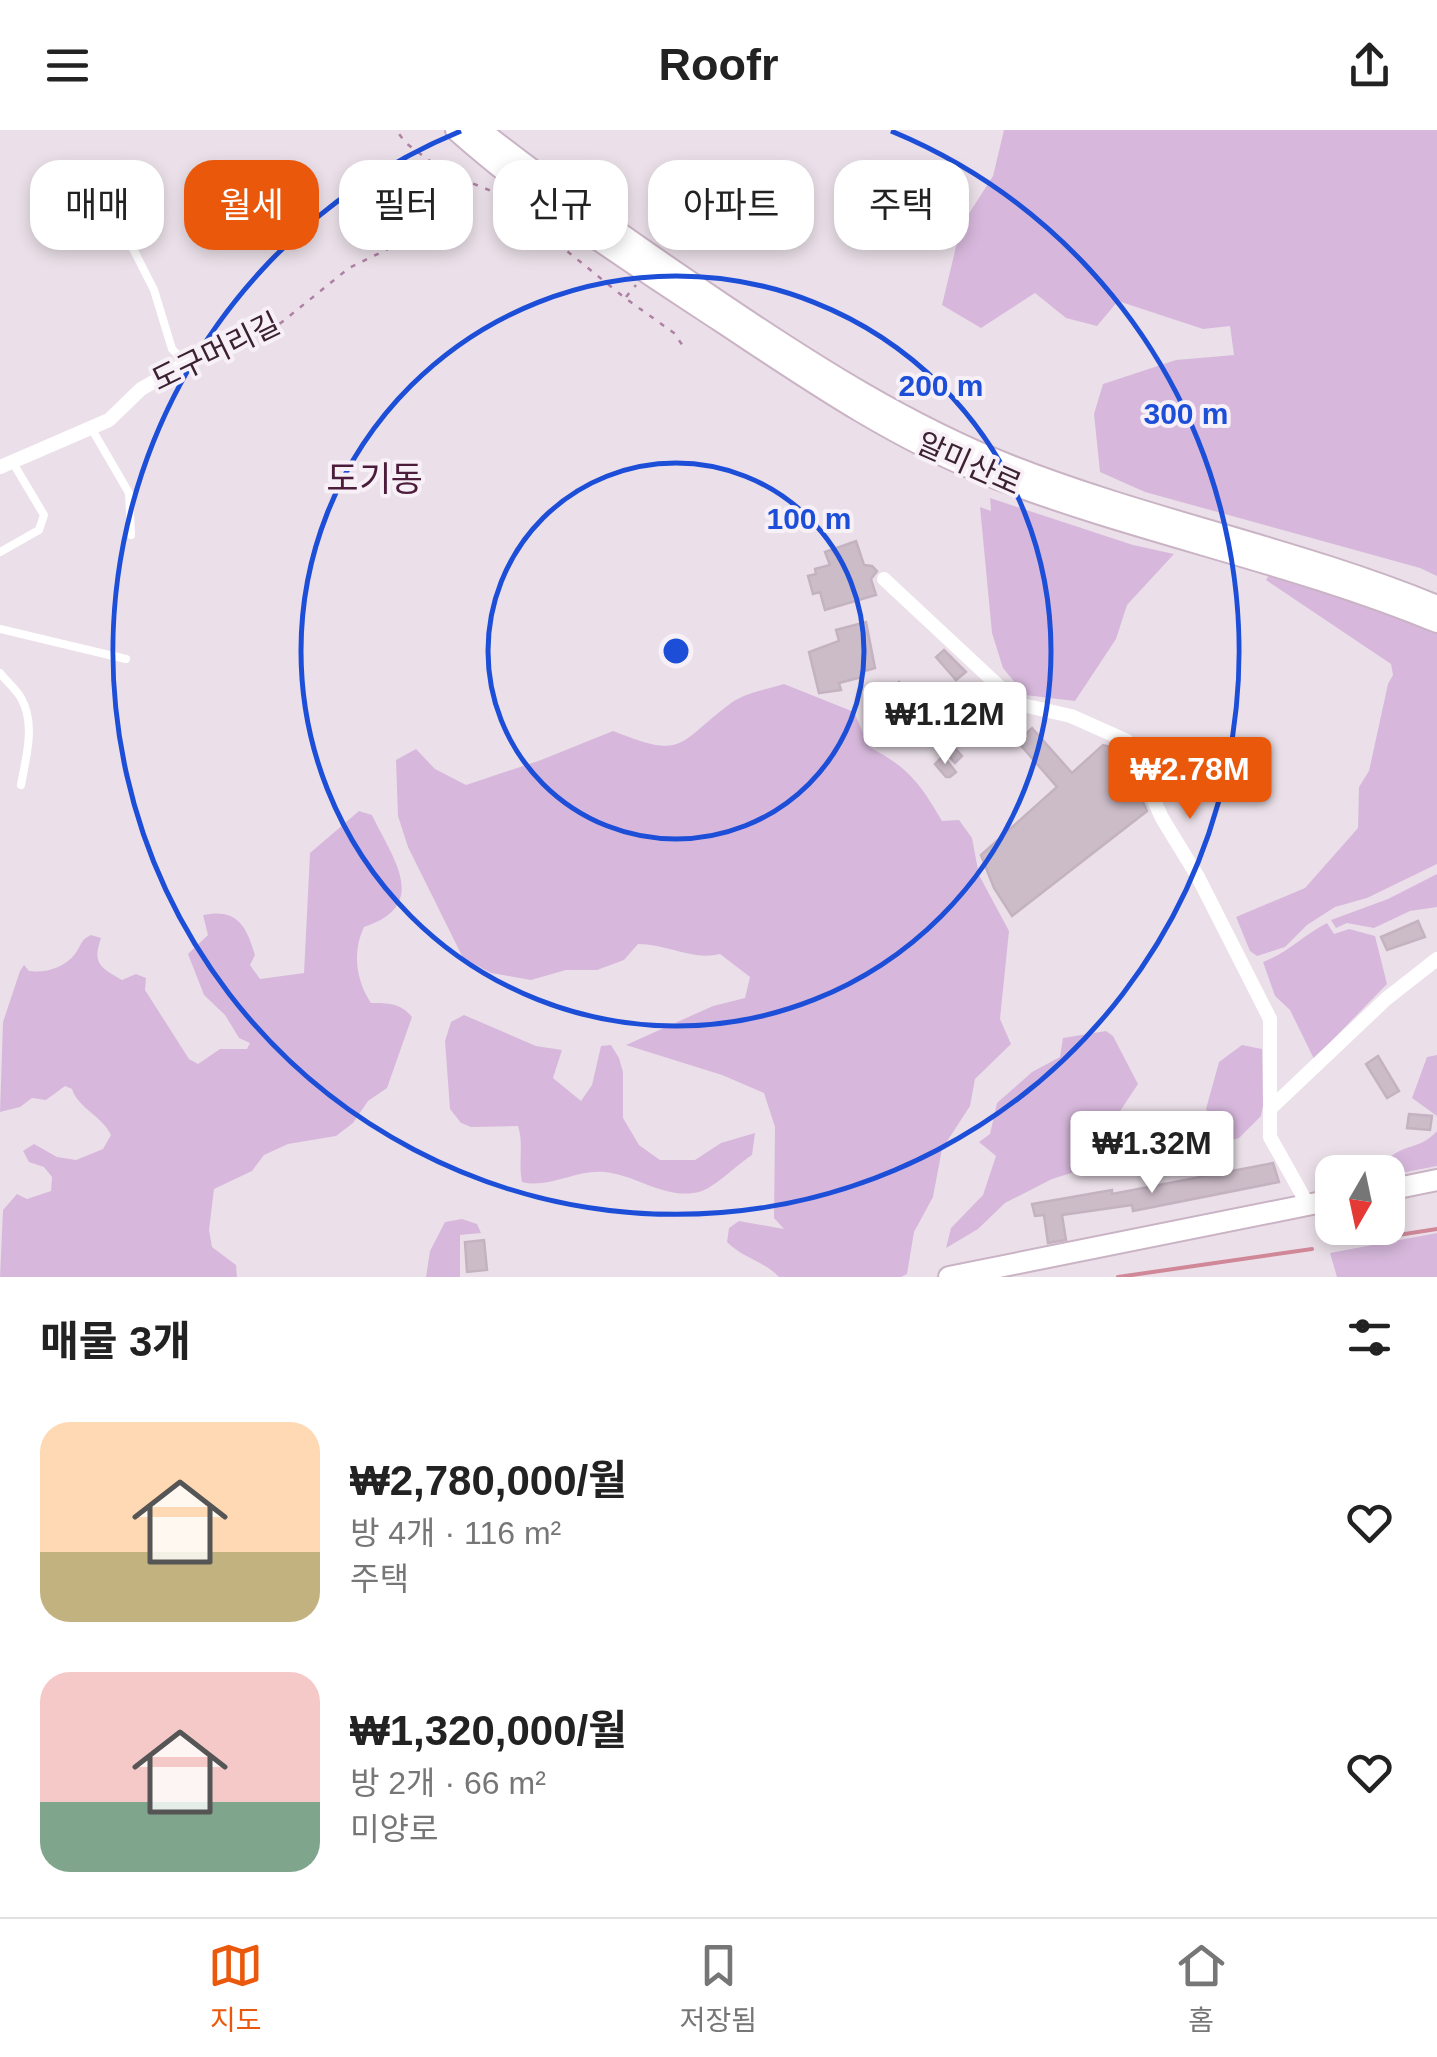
<!DOCTYPE html>
<html lang="ko">
<meta charset="utf-8">
<style>
:root{--surface:#fff;--page:#f6f6f6;--text:#222;--muted:#767676;--line:#e0e0e0;--accent:#ea580c}
body{margin:0;font-family:Helvetica,"Noto Sans KR",sans-serif;background:var(--page);color:var(--text);height:100vh;display:flex;flex-direction:column;font-size:38px;white-space:nowrap}
*{box-sizing:border-box;margin:0}
p{font-size:32px;color:var(--muted)}
.icon{flex:none;width:55px;height:55px;fill:none;stroke:currentColor;stroke-width:2;stroke-linecap:round;stroke-linejoin:round}
.map{position:relative;height:1147px;overflow:hidden}
.drawer{display:flex;flex-direction:column;background:var(--surface);flex:1}
.drawer>*{flex:none}
.hud{position:absolute;left:30px;top:30px;width:1378px;height:90px;display:flex;gap:20px}
.needle{width:65px;rotate:189deg}
.fabs{position:absolute;left:1315px;top:1025px;display:grid;gap:20px}
.fabs a{display:grid;place-items:center;width:90px;height:90px;border-radius:20px;background:var(--surface);box-shadow:0 5px 15px #0003;font-size:50px}
.price{position:absolute;translate:-50% -85px;padding:0 22px;border-radius:10px;background:#fff;color:#222;font-size:32px;line-height:65px;filter:drop-shadow(0 2px 5px #0008)}
.price::after{content:'';position:absolute;left:50%;top:60px;width:30px;height:22px;margin-left:-15px;background:inherit;clip-path:polygon(0 0,100% 0,50% 100%)}
.price.selected{background:var(--accent);color:#fff}
ul{padding:0;list-style:none}
li{display:flex;align-items:center;gap:30px;height:250px;padding:0 40px}
li span{display:grid;place-items:center;flex:none;width:280px;height:200px;border-radius:30px;color:#555}
li>.icon{margin-inline-start:auto}
span .icon{width:120px;height:120px;fill:#fffc;stroke-width:1}
li b{font-size:42px}
h2{display:flex;justify-content:space-between;align-items:center;height:120px;padding:0 40px;font-size:42px}
.chip{padding:0 35px;border-radius:30px;background:var(--surface);box-shadow:0 5px 15px #0003;font-size:35px;line-height:90px}
.chip.selected{background:var(--accent);color:#fff}
header{display:flex;justify-content:space-between;align-items:center;height:130px;padding:0 40px;background:var(--surface);font-size:45px;font-weight:600}
.menu{display:flex;justify-content:space-around;align-items:center;height:140px;border-top:2px solid var(--line);background:var(--surface);font-size:28px;color:var(--muted)}
.menu a{display:grid;justify-items:center;gap:5px}
.menu .selected{color:var(--accent)}
.map>svg:first-child{display:block}
</style>
<header><svg class="icon" aria-label="menu" viewBox="0 0 24 24"><path d="M4 6h16M4 12h16M4 18h16"/></svg>Roofr<svg class="icon" aria-label="share" viewBox="0 0 24 24"><path d="M12 15V3M7 8l5-5 5 5M5 13v7h14v-7"/></svg></header>
<div class="map">
<svg width="1437" height="1147" viewBox="0 0 1437 1147">
<rect width="100%" height="100%" fill="#ebe0e9"/>
<path fill="#d7b8dc" d="M1004,0H1437V446L1420,438L1145,362L1100,342L1094,284L1103,254L1176,230L1234,225L1230,196L1203,199L1118,171L1097,196L1066,188L1035,163L981,198L942,175L961,96L993,46Z
M990,368L1133,415L1174,424L1127,475L1116,509L1075,571L1025,565L1003,538L992,503L980,377L991,381Z
M1271,442L1340,463L1437,501V734L1367,768L1335,777L1307,795L1285,817L1257,826L1250,821L1236,787L1305,758L1358,698L1359,657L1369,641L1388,554L1393,545L1391,534L1266,450Z
M784,554L854,582L869,617C908,637 920,653 942,691L959,690L972,708L979,745L1009,801L1000,889L1011,914L975,949L970,976L942,1019L933,1067L914,1102L907,1144L901,1147H779C765,1132 743,1128 727,1112L729,1098L739,1091L784,1099L774,1088L775,997L764,963L722,945L626,915L713,876L745,868L750,847L720,824C693,831 667,814 638,814L624,830L597,840H566L531,850L491,843L463,828L408,717L398,686L396,630L416,619L435,639L466,655L541,630L613,601C686,630 676,614 731,573C745,563 768,559 784,554Z
M359,681L372,685C391,726 432,775 364,797C352,822 356,850 371,873C388,873 401,873 412,887L387,958L368,971L353,993L336,1006L288,1014L264,1025L252,1041L214,1059L209,1100L212,1117L236,1135L237,1147H0L3,1080L17,1064L27,1069L51,1061L52,1047L44,1037L29,1032L23,1021L34,1014L57,1027L76,1030L103,1019L111,1005C102,986 78,978 72,959L65,956L46,970L32,968L20,977L0,982L3,892L20,841L24,835L29,841C46,843 64,838 75,824C82,815 80,810 91,805L101,808C92,834 100,837 122,850L136,844L146,848L145,860L189,929L198,934L220,919H247L250,913L239,908L225,885L204,865L188,824L208,805L203,785C237,778 246,795 255,825L250,835L260,849L304,843L310,723Z
M1437,744V777L1410,781L1374,798L1347,793L1336,798L1331,790L1388,769Z
M1327,793L1334,804L1349,799L1375,806L1387,854L1314,929L1290,880L1275,866L1263,832C1287,823 1304,805 1327,793Z
M464,885L536,916L562,920L553,948L581,971L592,955L601,916L611,915L619,928L623,942V988L639,1015L660,1030H695L721,1013L755,1003L752,1025C738,1034 716,1056 702,1061C668,1072 637,1045 605,1042C576,1039 549,1059 522,1052C518,1033 524,1015 518,996L471,997L461,993L450,979L445,911L451,892Z
M1106,901L1113,906L1138,954L1081,1040L1052,1049L1005,1073L978,1099L946,1118L951,1098L983,1065L996,1026L979,1012L990,1004L997,973L1032,942L1060,927L1063,908Z
M1242,915L1262,919L1263,975L1261,986L1239,1008L1228,1011L1206,979L1219,932Z
M1437,925V986L1412,968L1427,927Z
M1437,1001V1036L1391,1045L1382,1042L1380,1038C1401,1010 1417,1023 1437,1001Z
M462,1089L477,1094L481,1103L460,1105V1147H426L430,1121L445,1092Z
M1437,1103V1147H1337L1330,1123Z"/>
<g fill="none" stroke-linecap="round" stroke-linejoin="round">
<path stroke="#d08899" stroke-width="4" d="M1347,1113L1437,1099
M1118,1147L1312,1119"/>
</g>
<path fill="#cbbcc8" stroke="#c4b2c1" stroke-width="2.5" d="M856,411L864,435L872,436L877,441L871,449L876,465L825,480L820,462L813,464L808,446L816,444L815,439L830,435L825,422Z
M866,492L875,538L861,542L862,547L839,553L841,560L819,563L809,522L839,511L836,500Z
M944,520L966,542L956,550L936,527Z
M899,552L918,577L909,585L915,592L900,603L875,571Z
M1032,598L1072,643L1103,615L1119,619L1147,681L1012,786L994,758L981,725L1057,657L1018,612Z
M940,602L962,626L955,633L933,608Z
M943,626L956,642L950,647H946L935,634Z
M1418,791L1425,807L1387,820L1381,807Z
M1378,926L1399,961L1387,968L1366,934Z
M1409,984L1432,986L1430,1000L1407,998Z
M1273,1033L1279,1052L1133,1081L1132,1075L1062,1085L1066,1110L1048,1113L1044,1085L1035,1086L1032,1074L1112,1060V1064Z
M484,1110L487,1140L467,1142L465,1112Z"/>
<g fill="none" stroke-linecap="round" stroke-linejoin="round">
<defs>
<path id="secondary" d="M456,0C538,73 629,131 720,191C805,247 888,305 983,343C1131,402 1289,431 1437,492
M480,0C558,61 638,117 721,173C813,235 907,295 1011,336C1151,391 1299,419 1437,476
M1388,1060L1437,1050
M949,1147L1332,1070"/>
</defs>
<use href="#secondary" stroke="#cab3c5" stroke-width="24"/>
<path stroke="#ae80a1" stroke-width="2.5" stroke-dasharray="5 8" stroke-linecap="butt" d="M449,44L494,62L625,168L674,203L685,219
M626,167L636,155
M197,230L227,222L272,200L349,138L388,119L419,89L447,44L406,13L396,0"/>
<path stroke="#fff" stroke-width="8" d="M46,54L97,76L122,97L154,160L172,219L186,233
M90,296L129,363L131,405
M0,422L39,400L44,385L13,333
M0,499L126,529
M0,543C7,552 16,559 21,568C36,594 26,627 21,655"/>
<path stroke="#fff" stroke-width="14" d="M0,337L109,290L141,259L186,233
M884,449L1018,574L1071,586L1127,611L1162,688L1198,747L1270,889V1007L1308,1075
M1270,979L1386,869L1437,829"/>
<use href="#secondary" stroke="#fff" stroke-width="20"/>
</g>
<g fill="none" stroke="#1d4ed8" stroke-width="5">
<circle cx="676" cy="521" r="188"/>
<circle cx="676" cy="521" r="375"/>
<path d="M891 1A563 563 0 1 1 461 1"/>
</g>
<g text-anchor="middle" stroke-width="8" stroke-linejoin="round" paint-order="stroke">
<g font-size="30" fill="#3b2132" stroke="#f7f0f7">
<text transform="translate(216 222) rotate(-26)" y="10">도구머리길</text>
<text transform="translate(969 334) rotate(24)" y="10">알미산로</text>
</g>
<g font-size="35" fill="#4c1d3b" stroke="#f7f0f7">
<text x="375" y="361">도기동</text>
</g>
</g>
<circle cx="676" cy="521" r="15" fill="#1d4ed8" stroke="#f7f0f7" stroke-width="5"/>
<g font-size="30" text-anchor="middle" font-weight="bold" fill="#1d4ed8" stroke="#f7f0f7" stroke-width="8" stroke-linejoin="round" paint-order="stroke">
<text x="941" y="266">200 m</text>
<text x="1186" y="294">300 m</text>
<text x="809" y="399">100 m</text>
</g>
</svg>
<div class="fabs">
<a><svg class="needle" viewBox="-14 -14 28 28"><path d="M0-13l5 13h-10z" fill="#e53935"/><path d="M0 13l5-13h-10z" fill="#767676"/></svg></a>
</div>
<b class="price" style="left:945px;top:637px">₩1.12M</b>
<b class="price selected" style="left:1190px;top:692px">₩2.78M</b>
<b class="price" style="left:1152px;top:1066px">₩1.32M</b>
<div class="hud">
<a class="chip">매매</a>
<a class="chip selected">월세</a>
<a class="chip">필터</a>
<a class="chip">신규</a>
<a class="chip">아파트</a>
<a class="chip">주택</a>
</div>
</div>
<section class="drawer">
<h2>매물 3개<svg class="icon" aria-label="filters" viewBox="0 0 24 24"><path d="M4 7h16M4 17h16"/><circle cx="9" cy="7" r="2"/><circle cx="15" cy="17" r="2"/></svg></h2>
<ul>
<li><span style="background:linear-gradient(#ffd9b3 65%,#c2b280 0)"><svg class="icon" aria-label="home" viewBox="0 0 24 24"><path d="M3 11l9-7 9 7M6 9v11h12V9"/></svg></span><div><b>₩2,780,000/월</b><p>방 4개 · 116 m²</p><p>주택</p></div><svg class="icon" aria-label="heart" viewBox="0 0 24 24"><path d="M12 20l-8-8c-3-5 5-10 8-4 3-6 11-1 8 4z"/></svg></li>
<li><span style="background:linear-gradient(#f6c9c9 65%,#7fa58c 0)"><svg class="icon" aria-label="home" viewBox="0 0 24 24"><path d="M3 11l9-7 9 7M6 9v11h12V9"/></svg></span><div><b>₩1,320,000/월</b><p>방 2개 · 66 m²</p><p>미양로</p></div><svg class="icon" aria-label="heart" viewBox="0 0 24 24"><path d="M12 20l-8-8c-3-5 5-10 8-4 3-6 11-1 8 4z"/></svg></li>
</ul>
</section>
<nav class="menu">
<a class="selected"><svg class="icon" aria-label="map" viewBox="0 0 24 24"><path d="M3 6l6-2 6 2 6-2v14l-6 2-6-2-6 2zM9 4v14M15 6v14"/></svg>지도</a>
<a><svg class="icon" aria-label="saved" viewBox="0 0 24 24"><path d="M7 4h10v16l-5-4-5 4z"/></svg>저장됨</a>
<a><svg class="icon" aria-label="home" viewBox="0 0 24 24"><path d="M3 11l9-7 9 7M6 9v11h12V9"/></svg>홈</a>
</nav>
